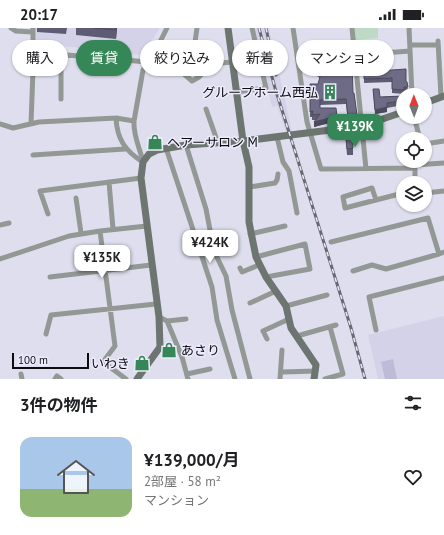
<!DOCTYPE html>
<html lang="ja">
<meta charset="utf-8">
<style>
:root{--surface:#fff;--page:#f6f6f6;--text:#202124;--muted:#757577;--accent:#368758}
body{margin:0;font-family:"PT Sans","Noto Sans JP",sans-serif;background:var(--page);color:var(--text);height:100vh;display:flex;flex-direction:column;font-size:15px;white-space:nowrap}
*{box-sizing:border-box;margin:0}
p{font-size:13px;color:var(--muted)}
.icon{flex:none;width:22px;height:22px;fill:none;stroke:currentColor;stroke-width:2;stroke-linecap:round;stroke-linejoin:round}
.map{position:relative;height:351px;overflow:hidden}
.details{display:flex;flex-direction:column;background:var(--surface);flex:1}
.details>*{flex:none}
.hud{position:absolute;left:12px;top:12px;width:420px;height:36px;display:flex;gap:8px}
.needle{width:26px;rotate:359deg}
.tools{position:absolute;left:396px;top:60px;display:grid;gap:8px}
.tools a{display:grid;place-items:center;width:36px;height:36px;border-radius:50%;background:var(--surface);box-shadow:0 1px 3px #0004;font-size:20px}
.scale{position:absolute;left:12px;bottom:10px;width:77px;box-sizing:border-box;padding-left:4px;border:2px solid #0b0b10;border-top:0;font-size:11px;line-height:14px;white-space:nowrap;color:#0b0b10;-webkit-text-stroke:3px #edebfb;paint-order:stroke}
.price{position:absolute;translate:-50% -34px;padding:0 9px;border-radius:8px;background:#fff;color:#222;font-size:13px;line-height:26px;filter:drop-shadow(0 1px 2px #0008)}
.price::after{content:'';position:absolute;left:50%;top:24px;width:12px;height:9px;margin-left:-6px;background:inherit;clip-path:polygon(0 0,100% 0,50% 100%)}
.price.on{background:var(--accent);color:#fff}
ul{padding:0;list-style:none}
li{display:flex;align-items:center;gap:12px;height:100px;padding:0 20px}
li span{display:grid;place-items:center;flex:none;width:112px;height:80px;border-radius:12px;color:#555}
li>.icon{margin-inline-start:auto}
span .icon{width:48px;height:48px;fill:#fffc;stroke-width:1}
li b{font-size:17px}
h2{display:flex;justify-content:space-between;align-items:center;height:48px;padding:0 20px;font-size:17px}
.pill{padding:0 14px;border-radius:18px;background:var(--surface);box-shadow:0 1px 3px #0004;font-size:14px;line-height:36px}
.pill.on{background:var(--accent);color:#fff}
.status{display:flex;justify-content:space-between;align-items:center;height:28px;padding:0 20px;background:var(--surface);direction:ltr}
.status svg{height:11px;fill:currentColor}
.map>svg:first-child{display:block}
</style>
<div class="status"><b>20:17</b><svg viewBox="0 0 49 12"><path d="M0 12V9h3v3zM5 12V6h3v6zM10 12V3h3v9zM15 12V0h3v12zM26 1h20v11H26zM47 4h2v5h-2z"/></svg></div>
<div class="map">
<svg width="444" height="351" viewBox="0 0 444 351">
<rect width="100%" height="100%" fill="#dfdeee"/>
<path fill="#d4d2e9" d="M36,0H160L142,27L36,15Z
M254,0H269L292,104H286L277,78L272,79Z
M444,288V351H378L368,307Z"/>
<path fill="#bedac7" d="M354,0H378V10L355,12Z"/>
<path fill="#bebbd9" d="M393,331L397,351H385L381,334Z"/>
<g fill="none" stroke-linecap="round" stroke-linejoin="round">
<path stroke="#929894" stroke-width="5" d="M11,0L16,3L32,4
M293,0L307,94L321,141L415,140
M352,0L366,141
M409,0L412,67
M438,13L441,69
M410,17H435
M189,21H194L197,0
M33,24L147,34
M61,27V71
M329,29L410,23
M169,40L184,46L192,53L199,49L211,36L232,34
M184,46L189,33
M236,64L266,60L252,0
M206,81L218,115
M414,89L420,111
M116,90L134,93C133,108 140,120 143,134
M134,93L143,42L158,18L167,0
M0,96L13,100L39,94L116,90C117,111 125,123 143,134
M31,96L33,42V0
M277,109L283,134L289,143L297,185
M425,116L444,113
M186,117L206,181L214,223L226,248L232,282L250,351
M166,120L212,259L217,292L235,351
M33,127L125,121
M415,137L444,135
M109,154L113,201
M415,155V140L417,133
M250,159L275,155L277,152L278,146
M425,165L444,163
M76,170L81,205
M376,172L372,160L343,169L345,180L403,165
M48,186L40,163L141,150
M0,197L9,195
M250,206L285,198
M331,214L428,190L439,226L444,224
M256,229L305,216L310,241L266,249
M0,231L69,208L100,203
M240,240L242,244L259,237
M353,243L372,237L386,241L439,226
M50,249L151,237
M250,275L276,263
M286,278L327,267
M159,289L167,293L182,329L188,351
M167,293L186,291
M376,302L369,269L444,250
M46,306L51,287L156,276
M297,308L336,297
M267,311L263,303L289,291
M282,344L316,343
M21,346L22,351
M187,346L210,341
M55,351L57,348L61,351
M126,351L103,334L115,318L100,203L147,198
M280,351L282,322
M325,351L343,346L330,299"/>
<path stroke="#6c756f" stroke-width="7" d="M228,0L243,113L249,139V194L256,229L266,249L286,278L291,300L316,337L314,351
M425,75L444,68
M137,351L160,319L159,289L141,150L143,134L149,126L157,122L186,117L243,113L362,98L403,84"/>
<defs>
<path id="rail" d="M259,0L275,60L351,300L365,351
M266,0L276,47"/>
</defs>
<use href="#rail" stroke="#686872" stroke-width="3"/>
<use href="#rail" stroke="#edebfb" stroke-width="1.5" stroke-dasharray="4.5" stroke-linecap="butt"/>
</g>
<path fill="#5e5c72" d="M37,0H67L66,6L37,4Z
M76,0H117L116,11L76,7Z
M305,29L335,36L353,65L357,87V93L348,94L346,76L320,77V80L337,93L314,99L315,92H312V89H310V56H318L320,50L317,48V40H305Z
M364,44L406,45V54H407L408,63H404V66L392,65V54L364,55Z
M373,61L380,69L403,68V77L387,80V84L375,86Z
M345,101L353,120V127H347Z"/>
<path fill="#4c4b5d" d="M116,0H117L116,11Z
M387,79V84L375,86V82Z
M337,88V93L314,99V94Z"/>
<path fill="#6d6b85" stroke="#4c4b5d" d="M94,0H116V2Z
M335,28V36H352L353,65H354L357,87L348,89L346,71L320,72V80H336L337,88L314,94L320,86L312,87L313,83L310,84V56H318L321,45L317,43V35H305V29Z
M406,41V53L407,54L408,59H404V62L392,61V50L364,51V44Z
M373,61H379L380,69L403,68V73L387,75V79L375,82Z
M345,101H351L353,120L347,121Z"/>
<defs>
<symbol id="building-bare" viewBox="-9 -9 18 18"><path d="M-4-6H4V6H1V3H-1V6H-4ZM-2.5-4.3h1.7v1.8h-1.7ZM.8-4.3h1.7v1.8H.8ZM-2.5-1h1.7V.8h-1.7ZM.8-1h1.7V.8H.8Z" fill="#368758" stroke="#edebfb" stroke-width="2.5" paint-order="stroke"/></symbol>
<symbol id="shop-bare" viewBox="-9 -9 18 18"><path d="M-5-2.5h2.3a2.7 3.5 0 0 1 5.4 0H5L5.5 6h-11ZM-1.5-2.5h3a1.5 2.3 0 0 0-3 0Z" fill="#368758" stroke="#edebfb" stroke-width="2.5" paint-order="stroke"/></symbol>
</defs>
<g fill-rule="evenodd">
<use href="#building-bare" x="319" y="53" width="22" height="22"/>
<use href="#shop-bare" x="144" y="103" width="22" height="22"/>
<use href="#shop-bare" x="158" y="311" width="22" height="22"/>
<use href="#shop-bare" x="131" y="324" width="22" height="22"/>
</g>
<g text-anchor="middle" stroke-width="3" stroke-linejoin="round" paint-order="stroke">
<g font-size="13" fill="#0b0b10" stroke="#edebfb" text-anchor="end">
<text x="318" y="69">グループホーム西弘</text>
<text x="167" y="119" text-anchor="start">ヘアーサロン M</text>
<text x="181" y="327" text-anchor="start">あさり</text>
<text x="130" y="340">いわき</text>
</g>
</g>
</svg>
<div class="tools">
<a><svg class="needle" viewBox="-14 -14 28 28"><path d="M0-13l5 13h-10z" fill="#e53935"/><path d="M0 13l5-13h-10z" fill="#757577"/></svg></a>
<a><svg class="icon" aria-label="locate" viewBox="0 0 24 24"><circle cx="12" cy="12" r="6"/><path d="M12 2v4M12 18v4M2 12h4M18 12h4"/></svg></a>
<a><svg class="icon" aria-label="layers" viewBox="0 0 24 24"><path d="M12 4l9 5-9 5-9-5zM3 14l9 5 9-5"/></svg></a>
</div>
<div class="scale">100 m</div>
<b class="price on" style="left:355px;top:120px">¥139K</b>
<b class="price" style="left:210px;top:236px">¥424K</b>
<b class="price" style="left:102px;top:251px">¥135K</b>
<div class="hud">
<a class="pill">購入</a>
<a class="pill on">賃貸</a>
<a class="pill">絞り込み</a>
<a class="pill">新着</a>
<a class="pill">マンション</a>
</div>
</div>
<section class="details">
<h2>3件の物件<svg class="icon" aria-label="filters" viewBox="0 0 24 24"><path d="M4 7h16M4 17h16"/><circle cx="9" cy="7" r="2"/><circle cx="15" cy="17" r="2"/></svg></h2>
<ul>
<li><span style="background:linear-gradient(#a9c7e8 65%,#8fb573 0)"><svg class="icon" aria-label="home" viewBox="0 0 24 24"><path d="M3 11l9-7 9 7M6 9v11h12V9"/></svg></span><div><b>¥139,000/月</b><p>2部屋 · 58 m²</p><p>マンション</p></div><svg class="icon" aria-label="heart" viewBox="0 0 24 24"><path d="M12 20l-8-8c-3-5 5-10 8-4 3-6 11-1 8 4z"/></svg></li>
</ul>
</section>
